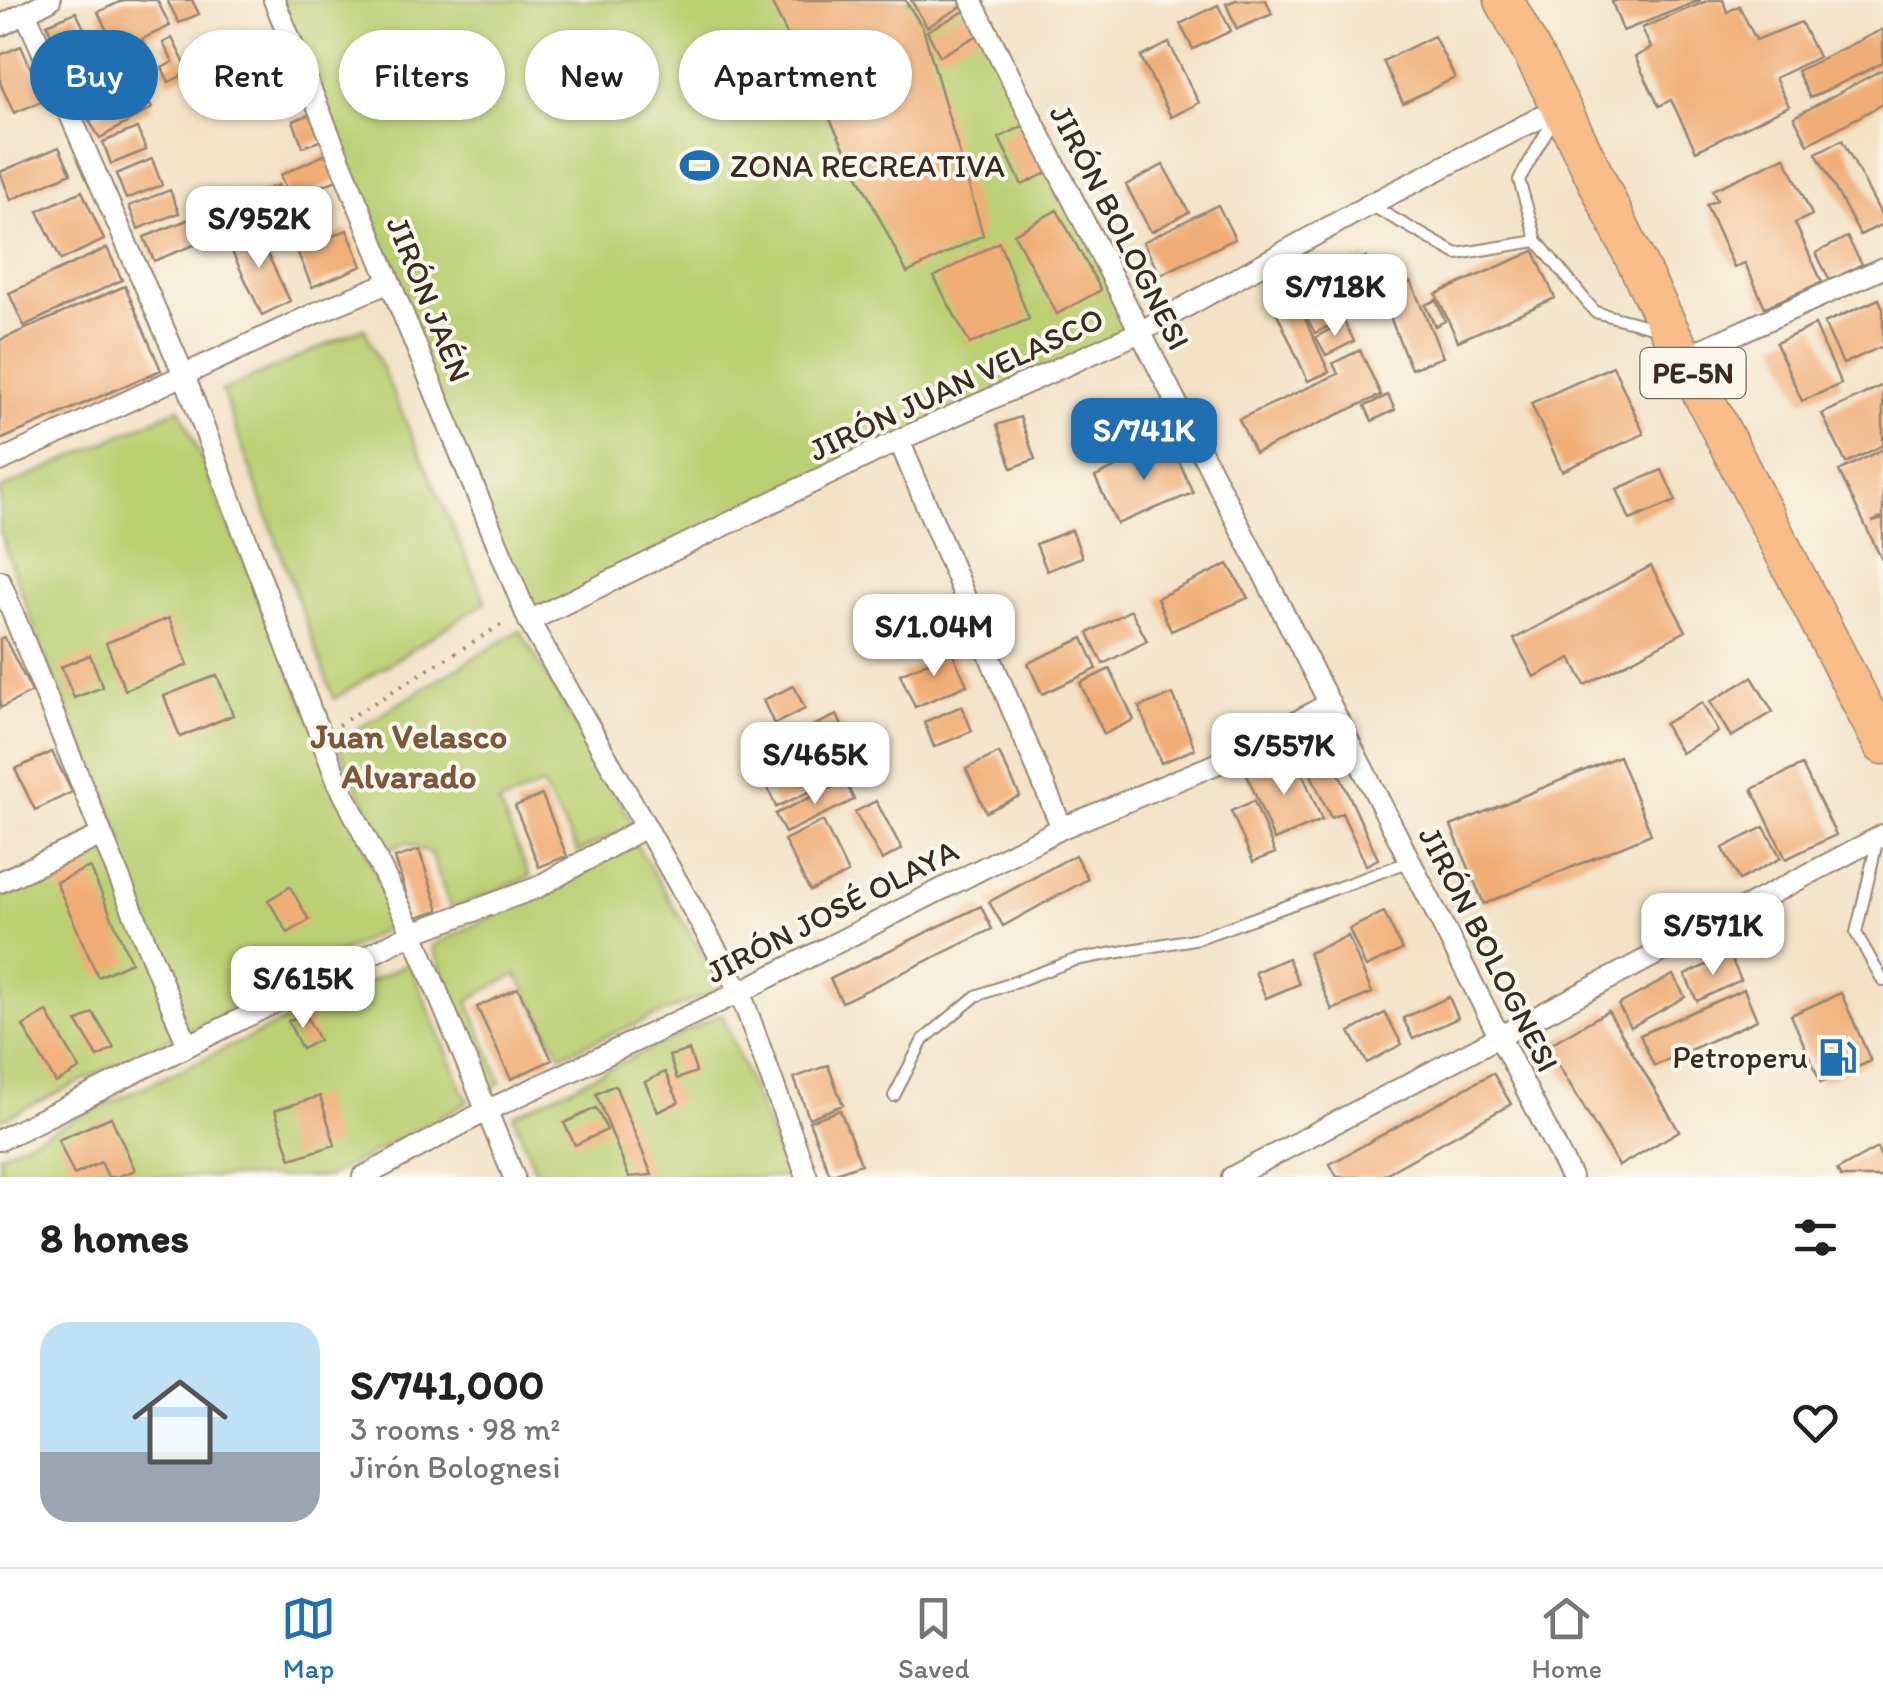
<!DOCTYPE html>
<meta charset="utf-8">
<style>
:root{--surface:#fff;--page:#f2f2f2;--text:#222;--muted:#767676;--line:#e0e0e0;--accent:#1f6fb2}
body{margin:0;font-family:Itim,sans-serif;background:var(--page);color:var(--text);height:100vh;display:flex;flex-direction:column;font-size:38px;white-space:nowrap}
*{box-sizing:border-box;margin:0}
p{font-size:32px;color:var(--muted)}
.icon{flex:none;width:55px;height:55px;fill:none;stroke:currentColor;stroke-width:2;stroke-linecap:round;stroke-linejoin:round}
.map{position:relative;height:1177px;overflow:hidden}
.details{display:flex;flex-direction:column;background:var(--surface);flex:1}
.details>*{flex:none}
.hud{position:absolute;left:30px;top:30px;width:1000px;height:90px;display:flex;gap:20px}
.price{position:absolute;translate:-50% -85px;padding:0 22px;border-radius:20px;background:#fff;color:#222;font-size:32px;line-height:65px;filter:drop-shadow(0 2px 5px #0008)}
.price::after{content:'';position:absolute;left:50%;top:60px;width:30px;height:22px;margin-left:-15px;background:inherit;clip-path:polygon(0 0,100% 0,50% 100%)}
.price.current{background:var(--accent);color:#fff}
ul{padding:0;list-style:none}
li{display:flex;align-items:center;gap:30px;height:250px;padding:0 40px}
li span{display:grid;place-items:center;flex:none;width:280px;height:200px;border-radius:30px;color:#555}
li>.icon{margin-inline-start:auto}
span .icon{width:120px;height:120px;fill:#fffc;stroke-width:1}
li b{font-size:42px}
h2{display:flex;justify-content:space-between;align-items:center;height:120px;padding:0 40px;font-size:42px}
.tag{padding:0 35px;border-radius:45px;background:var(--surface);box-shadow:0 2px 8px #0004;font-size:35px;line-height:90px}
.tag.current{background:var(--accent);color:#fff}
.tabs{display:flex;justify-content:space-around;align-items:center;height:140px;border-top:2px solid var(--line);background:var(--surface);font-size:28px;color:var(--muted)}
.tabs a{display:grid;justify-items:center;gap:5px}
.tabs .current{color:var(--accent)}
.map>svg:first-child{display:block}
</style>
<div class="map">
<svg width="1883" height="1177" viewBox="0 0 1883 1177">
<rect width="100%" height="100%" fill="#fbf7ec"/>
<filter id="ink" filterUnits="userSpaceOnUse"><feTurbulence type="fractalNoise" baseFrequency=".01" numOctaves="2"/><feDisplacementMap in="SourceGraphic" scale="20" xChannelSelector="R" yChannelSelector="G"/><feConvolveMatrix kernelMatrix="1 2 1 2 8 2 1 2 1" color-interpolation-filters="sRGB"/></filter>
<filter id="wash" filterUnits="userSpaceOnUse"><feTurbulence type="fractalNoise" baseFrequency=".0048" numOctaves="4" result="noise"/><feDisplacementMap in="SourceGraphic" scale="40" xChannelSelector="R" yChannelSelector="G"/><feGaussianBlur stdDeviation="2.25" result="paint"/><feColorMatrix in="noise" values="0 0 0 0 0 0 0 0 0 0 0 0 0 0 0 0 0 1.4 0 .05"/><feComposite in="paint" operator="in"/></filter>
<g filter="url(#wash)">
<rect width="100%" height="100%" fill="#f3e2c6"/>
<path fill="#bbcf73" stroke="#7b7c48" stroke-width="2.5" d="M274,0H976L1140,332L529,621Z
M364,328L486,602L334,699L222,391Z
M180,408L397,923L280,985L271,958L232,968L239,1006L0,1120V897L87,861L123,840L50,670L0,533V490Z
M520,630L634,825L578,852L542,785L499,804L530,877L451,910L431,854L407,843L386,849L336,742Z
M636,844L723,988L561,1055L517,974L468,1000L501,1082L491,1089L432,946Z
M409,963L468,1102L328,1177H0V1154Z
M722,1014L787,1177H538L513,1115Z"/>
<g id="blocks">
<path fill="#f0ad76" d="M124,0H157L170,26L142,39L149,55L124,67L98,12Z
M167,0H192L199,14L179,23Z
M770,0H905L923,28L983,235L907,273Z
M911,0H972L927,27Z
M1236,0H1266L1272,14L1237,29L1226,4Z
M1618,0H1701L1623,31L1612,2Z
M1709,0H1723L1727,12L1739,6L1756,40L1801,22L1818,57L1775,78L1789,106L1696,151L1671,100L1659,106L1635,57L1651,48L1642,28Z
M1218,5L1231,31L1193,49L1180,24Z
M967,10L980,34L940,56L927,31Z
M76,12L91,43L60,56L47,24Z
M1883,29V63L1810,98L1797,71Z
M1434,36L1455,78L1403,103L1383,61Z
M172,38L189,72L169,82L162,68L173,62L163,43Z
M1169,43L1199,103L1171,117L1141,57Z
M246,44L259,75L215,92L202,63Z
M21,46L45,100L14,113L0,83V55Z
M101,68L109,89L101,92L91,72Z
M1883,69V104L1808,144L1794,117Z
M142,91L152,108L100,138L89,121Z
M319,111L328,138L303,147L293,121Z
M1029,123L1052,170L1022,185L999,138Z
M137,128L146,150L111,164L103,142Z
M1842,140L1883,218V224L1860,235L1816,153Z
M59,147L71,173L11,200L0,172Z
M328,153L339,179L291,200L280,175Z
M1785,157L1812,215L1795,223L1822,282L1765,307L1745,263L1734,267L1706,205L1717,200L1712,190Z
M152,159L162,185L126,199L116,174Z
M1163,165L1189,212L1151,232L1126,185Z
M278,185L287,204L243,224L234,204Z
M170,190L179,213L138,229L129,206Z
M82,191L104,240L61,260L38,211Z
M1218,205L1235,239L1160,275L1143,242Z
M1057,210L1101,290L1057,314L1014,234Z
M200,215L209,239L154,261L144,237Z
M255,228L290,301L262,315L227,241Z
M347,230L362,266L312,287L297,251Z
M1847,237L1862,264L1830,281L1816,253Z
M999,242L1029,319L970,344L934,277Z
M107,248L122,280L24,326L9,293Z
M1534,251L1555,298L1458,341L1436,294Z
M1366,257L1371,269L1343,281L1337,269Z
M1306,264L1325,299L1305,310L1286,274Z
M1411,282L1443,357L1411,369L1381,295Z
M125,286L161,370L0,440V340Z
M1296,299L1329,372L1308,381L1275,309Z
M1879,299L1883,309V346L1843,364L1824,323Z
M1436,300L1445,321L1435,326L1425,305Z
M1327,306L1335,323L1315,333L1306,316Z
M1344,322L1354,341L1326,355L1316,337Z
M1815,325L1841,384L1802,401L1776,343Z
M1360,350L1381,395L1255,453L1239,419L1338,374L1333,363Z
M1613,366L1644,434L1562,471L1531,403Z
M1883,385V445L1846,463L1822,414Z
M1388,395L1395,410L1372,421L1365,406Z
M1020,417L1035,459L1012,468L997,425Z
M1170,441L1193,493L1117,524L1095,477Z
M1883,449V517L1872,522L1883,519V562L1839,471Z
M1662,470L1676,501L1630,520L1617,489Z
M1072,530L1082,557L1047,571L1036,544Z
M1228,564L1248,598L1171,631L1157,598Z
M1651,566L1686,631L1585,685L1571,658L1534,677L1514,639Z
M1131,610L1147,641L1103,664L1088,633Z
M169,618L188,665L125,690L106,643Z
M4,637L32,692L0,708V639Z
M1083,638L1097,669L1042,694L1028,663Z
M952,652L967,685L915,707L900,674Z
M90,655L103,687L74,698L61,667Z
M1110,669L1134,720L1104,734L1080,683Z
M217,675L233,715L180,737L164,696Z
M1752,677L1773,712L1731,737L1710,702Z
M794,686L805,709L774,724L763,700Z
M1173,694L1195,749L1161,763L1139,707Z
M1702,703L1718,732L1681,753L1664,724Z
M962,706L972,731L934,747L924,722Z
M837,715L849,741L823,754L810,727Z
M1325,743L1378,859L1366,865L1342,813L1331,818L1301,753Z
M52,752L72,792L35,810L15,769Z
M999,753L1020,796L986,812L966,769Z
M830,755L840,778L776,807L766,784Z
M1295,756L1322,820L1274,840L1247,775Z
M1619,756L1651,834L1484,904L1451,826Z
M1802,765L1836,835L1786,859L1752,789Z
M845,781L854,800L785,833L775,814Z
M542,795L567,856L539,867L515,806Z
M876,801L902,849L882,860L855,812Z
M1254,801L1275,853L1253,862L1231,811Z
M823,821L848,873L810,891L784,840Z
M1764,827L1781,858L1739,880L1723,848Z
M419,850L439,910L414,918L395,858Z
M1075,855L1088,879L1003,926L989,902Z
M90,867L131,962L98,977L56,882Z
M290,887L309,920L288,933L268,900Z
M981,906L992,929L842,1002L830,979Z
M1384,912L1402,950L1366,967L1349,929Z
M1348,936L1372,993L1332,1010L1308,953Z
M1729,954L1741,980L1697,1001L1685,975Z
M1288,958L1299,984L1266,998L1255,972Z
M264,966L273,992L246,1000L238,974Z
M1673,975L1685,997L1631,1027L1618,1005Z
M518,988L552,1060L511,1079L477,1007Z
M1744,989L1757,1020L1654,1066L1640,1035Z
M1841,993L1871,1061L1821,1083L1791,1015Z
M1449,997L1458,1018L1413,1039L1403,1018Z
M1608,1011L1679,1131L1619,1166L1547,1046Z
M47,1012L80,1069L56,1083L23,1026Z
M93,1013L114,1048L98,1057L77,1022Z
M305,1013L319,1040L302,1049L288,1021Z
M1385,1013L1402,1044L1367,1063L1350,1032Z
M689,1050L696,1072L677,1079L669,1056Z
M828,1065L843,1105L809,1118L794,1078Z
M665,1072L679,1102L658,1112L645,1082Z
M1493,1073L1511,1104L1380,1177H1337L1330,1164Z
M615,1085L652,1175L629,1177L596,1094Z
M320,1096L335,1145L291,1159L275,1110Z
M596,1108L607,1130L575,1145L564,1123Z
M840,1110L861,1164L830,1175L809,1121Z
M111,1117L135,1170L117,1177H108L101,1162L74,1175L58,1140Z
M1877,1148L1883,1161V1177H1841L1837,1170Z"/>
</g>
</g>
<g filter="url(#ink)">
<use href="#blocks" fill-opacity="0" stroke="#978672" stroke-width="2.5"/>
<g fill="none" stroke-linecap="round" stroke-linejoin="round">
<defs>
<path id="lane" d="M1370,205L1457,254L1537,241L1595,312L1659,329
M1537,241L1519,180L1556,115
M1877,842L1856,933L1883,981
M894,1096L923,1040L976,996L1075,960L1199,938L1411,861"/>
<path id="street" d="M274,0L529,621L740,992L807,1177
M971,0L1571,1177
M26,14L184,375L337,780L413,933L514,1177
M0,26L50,0
M1685,357L1883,268
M899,440L1062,828
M0,461L316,313L390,282
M0,581L102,835
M529,621L899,440L1140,332L1369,205L1561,107
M0,882L102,835L188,1046
M0,1140L413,933L536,888L645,827
M363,1177L486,1111L740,992L1062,828L1238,755L1330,703
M1232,1177L1883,835"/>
<path id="highway" d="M1504,0L1561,107L1671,333L1883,745"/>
</defs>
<use href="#lane" stroke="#978672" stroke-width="14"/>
<use href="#street" stroke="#978672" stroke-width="24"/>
<use href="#highway" stroke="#978672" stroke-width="41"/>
<path stroke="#978672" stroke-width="4" stroke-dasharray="2.5 8" stroke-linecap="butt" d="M338,725L504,623"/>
<use href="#lane" stroke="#fff" stroke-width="10"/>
<use href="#street" stroke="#fff" stroke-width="20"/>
<use href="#highway" stroke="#f8bd88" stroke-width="38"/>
</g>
</g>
<defs>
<symbol id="stadium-bare" viewBox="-9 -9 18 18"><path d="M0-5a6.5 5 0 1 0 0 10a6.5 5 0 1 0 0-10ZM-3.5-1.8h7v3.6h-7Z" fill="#1f6fb2" stroke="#fbf7ec" stroke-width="2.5" paint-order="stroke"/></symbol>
<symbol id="fuel-bare" viewBox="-9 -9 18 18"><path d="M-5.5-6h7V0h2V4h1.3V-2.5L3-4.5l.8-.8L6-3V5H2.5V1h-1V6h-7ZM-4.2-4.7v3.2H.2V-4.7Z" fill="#1f6fb2" stroke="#fbf7ec" stroke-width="2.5" paint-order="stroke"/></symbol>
</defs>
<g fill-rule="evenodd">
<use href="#stadium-bare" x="672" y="138" width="55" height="55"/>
<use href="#fuel-bare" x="1810" y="1030" width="55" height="55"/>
</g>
<g text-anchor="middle" stroke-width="8" stroke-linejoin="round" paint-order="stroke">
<rect fill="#fbf7ec" stroke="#75685c" stroke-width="2.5" x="1640.5" y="348" width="105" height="50" rx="8"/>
<g font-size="30" font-weight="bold" fill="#3b2a1e">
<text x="1693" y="383">PE-5N</text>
</g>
<g font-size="32" fill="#3b2a1e" stroke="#fbf7ec" text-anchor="start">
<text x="730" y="177">ZONA RECREATIVA</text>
<text x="1808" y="1068" text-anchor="end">Petroperu</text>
</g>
<g font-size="32" fill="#3b2a1e" stroke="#fbf7ec">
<text transform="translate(1120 227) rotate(63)" y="11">JIRÓN BOLOGNESI</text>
<text transform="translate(429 299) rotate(68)" y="11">JIRÓN JAÉN</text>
<text transform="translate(956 384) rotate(-25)" y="11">JIRÓN JUAN VELASCO</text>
<text transform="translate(832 911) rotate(-27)" y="11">JIRÓN JOSÉ OLAYA</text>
<text transform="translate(1489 949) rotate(63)" y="11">JIRÓN BOLOGNESI</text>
</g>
<g font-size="35" font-weight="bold" fill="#7a583d" stroke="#fbf7ec">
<text x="409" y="748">Juan Velasco<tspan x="409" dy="40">Alvarado</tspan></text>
</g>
</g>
</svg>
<b class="price" style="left:259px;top:271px">S/952K</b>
<b class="price" style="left:1335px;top:339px">S/718K</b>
<b class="price current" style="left:1144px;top:483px">S/741K</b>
<b class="price" style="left:934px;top:679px">S/1.04M</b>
<b class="price" style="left:1284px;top:798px">S/557K</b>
<b class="price" style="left:815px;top:807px">S/465K</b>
<b class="price" style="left:1713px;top:978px">S/571K</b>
<b class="price" style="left:303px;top:1031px">S/615K</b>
<div class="hud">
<a class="tag current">Buy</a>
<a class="tag">Rent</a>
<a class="tag">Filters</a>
<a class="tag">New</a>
<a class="tag">Apartment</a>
</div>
</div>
<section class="details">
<h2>8 homes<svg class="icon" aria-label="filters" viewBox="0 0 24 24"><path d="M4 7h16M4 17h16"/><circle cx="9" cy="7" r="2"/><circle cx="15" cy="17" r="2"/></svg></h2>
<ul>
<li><span style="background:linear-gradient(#bfe0f5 65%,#9aa5b1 0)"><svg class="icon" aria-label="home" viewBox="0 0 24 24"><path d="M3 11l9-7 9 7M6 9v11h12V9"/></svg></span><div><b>S/741,000</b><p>3 rooms · 98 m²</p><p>Jirón Bolognesi</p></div><svg class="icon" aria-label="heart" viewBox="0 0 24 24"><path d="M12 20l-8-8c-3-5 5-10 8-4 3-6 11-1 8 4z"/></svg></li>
</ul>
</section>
<nav class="tabs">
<a class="current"><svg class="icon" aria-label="map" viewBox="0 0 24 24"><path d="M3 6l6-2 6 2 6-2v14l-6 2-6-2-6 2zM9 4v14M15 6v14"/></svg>Map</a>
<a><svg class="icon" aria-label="saved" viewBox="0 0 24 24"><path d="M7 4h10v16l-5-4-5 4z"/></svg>Saved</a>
<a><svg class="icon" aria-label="home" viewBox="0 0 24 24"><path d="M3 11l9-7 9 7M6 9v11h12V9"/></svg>Home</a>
</nav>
